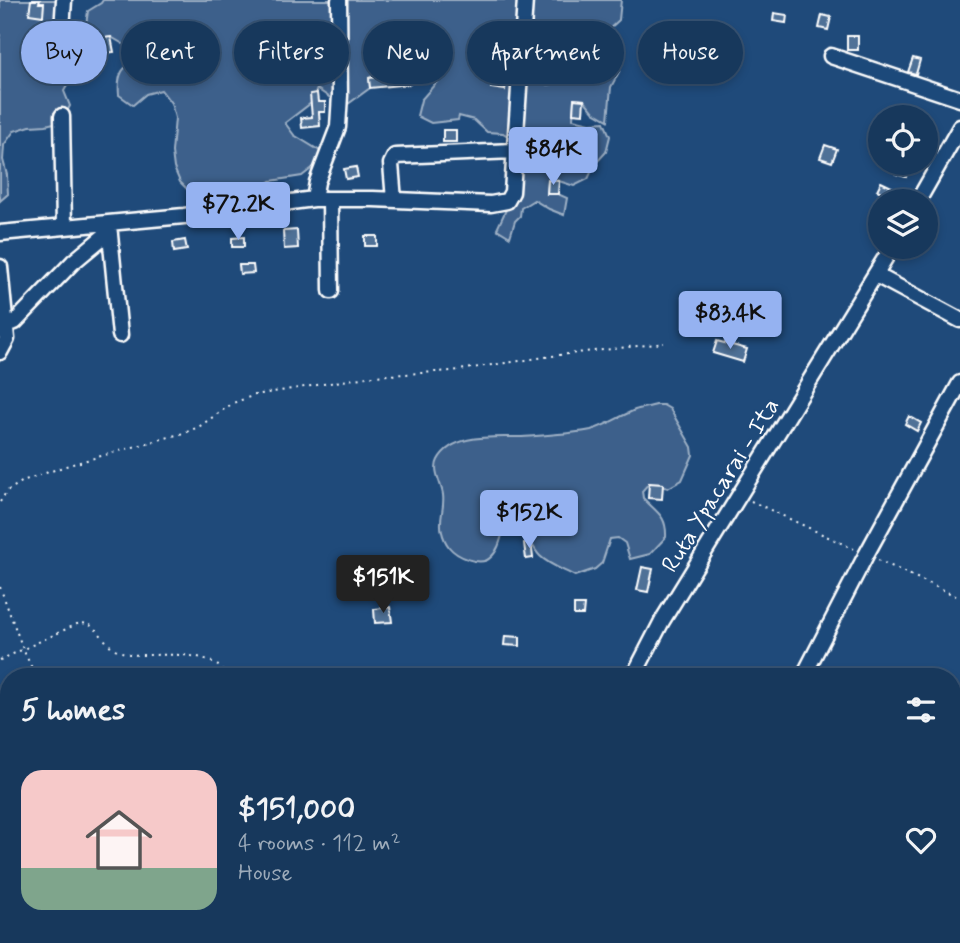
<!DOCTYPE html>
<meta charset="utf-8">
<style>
:root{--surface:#17385c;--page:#203f62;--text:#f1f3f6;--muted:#9eacbb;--line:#365272;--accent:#95b2f1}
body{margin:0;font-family:Mynerve,sans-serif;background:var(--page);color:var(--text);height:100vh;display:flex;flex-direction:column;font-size:26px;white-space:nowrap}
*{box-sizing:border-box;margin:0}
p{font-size:23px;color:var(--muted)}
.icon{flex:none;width:38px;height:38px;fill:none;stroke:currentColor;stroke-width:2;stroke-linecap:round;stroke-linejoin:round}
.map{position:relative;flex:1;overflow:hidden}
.details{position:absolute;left:0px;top:668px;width:961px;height:275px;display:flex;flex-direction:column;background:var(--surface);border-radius:28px 28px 0 0;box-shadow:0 4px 10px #0003,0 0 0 2px var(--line)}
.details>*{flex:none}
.banner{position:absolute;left:21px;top:21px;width:919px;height:63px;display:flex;gap:14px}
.buttons{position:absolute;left:868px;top:105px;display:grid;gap:14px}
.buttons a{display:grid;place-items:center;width:70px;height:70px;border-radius:50%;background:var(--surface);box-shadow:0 4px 10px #0003,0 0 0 2px var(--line);font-size:35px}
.price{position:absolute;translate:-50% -60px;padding:0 16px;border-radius:7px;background:var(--accent);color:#111;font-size:23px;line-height:46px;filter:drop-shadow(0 2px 4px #0008)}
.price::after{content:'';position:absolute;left:50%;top:42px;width:21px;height:16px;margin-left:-10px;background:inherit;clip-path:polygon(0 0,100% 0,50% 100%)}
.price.on{background:#222;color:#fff}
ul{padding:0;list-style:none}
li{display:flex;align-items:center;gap:21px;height:175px;padding:0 21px}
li+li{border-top:2px solid var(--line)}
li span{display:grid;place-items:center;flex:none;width:196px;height:140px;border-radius:21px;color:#555}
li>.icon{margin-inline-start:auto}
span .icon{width:84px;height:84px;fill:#fffc;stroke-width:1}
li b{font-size:30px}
h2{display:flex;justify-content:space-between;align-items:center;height:84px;padding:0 21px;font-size:30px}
.tag{padding:0 24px;border-radius:32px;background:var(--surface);box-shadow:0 4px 10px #0003,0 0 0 2px var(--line);font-size:24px;line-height:63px}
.tag.on{background:var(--accent);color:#111}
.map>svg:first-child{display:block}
</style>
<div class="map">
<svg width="960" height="943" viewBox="0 0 960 943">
<rect width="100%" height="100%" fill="#1f4a7a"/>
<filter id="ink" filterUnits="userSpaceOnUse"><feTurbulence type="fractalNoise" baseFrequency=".0143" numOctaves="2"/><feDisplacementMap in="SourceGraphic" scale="14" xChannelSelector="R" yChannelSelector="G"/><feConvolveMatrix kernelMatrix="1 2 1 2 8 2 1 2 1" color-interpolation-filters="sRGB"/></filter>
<g filter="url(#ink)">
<path fill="#3c618b" stroke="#9eb0c5" stroke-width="2" d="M0,0H59L57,49L72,77L64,91L70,106L62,121L46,125L30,126L14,131L4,145L3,160L7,175L8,194L0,201Z
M103,0H621L619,20L607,31L602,48L586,50L571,56L556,49L546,38L525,46C524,68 531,72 548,85L563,82C578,61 591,56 616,56L620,70L611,87L608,120L594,112L584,100L574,99L573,119L590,123L604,122L610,136L606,152L595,164L588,179L574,186L559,181L548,180L547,194H558L567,198L564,215L549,209L534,200L521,208L520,216L515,221L510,237L497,229L511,199L512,183L522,169L526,154L517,142L503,133L487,132L474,120L459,116L458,120L431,123L417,116L421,100L442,76L435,61L418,57L395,79L382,70L369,78L370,88L344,107L317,89L311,103L285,123L294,135L320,151L315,166L302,176L271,181L258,191L241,193L224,198H208L191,193L180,182L174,168L172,152L175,118L171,103L161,90L146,94L133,105L119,95C117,73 122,67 141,56V41L125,45L111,37L99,39L85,31L88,11L101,3Z
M656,405H663L670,409L692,447L693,455L682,480L668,488L649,483L642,491L643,498C656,512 667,515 666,537L650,554L630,559L625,543L618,538L610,539L602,563L595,569L575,576C564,570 549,565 540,556C527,543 530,521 504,528C501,538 499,550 491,557C481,568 456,556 449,547C446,543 443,537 442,532C438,521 445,508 443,495C442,484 432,471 438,460C453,432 496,438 522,437C543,435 571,434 591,430C606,426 620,416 635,410C641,408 649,407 656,405Z
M960,705V849L952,852V725L953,717Z
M148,934L170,935L172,943H120Z
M790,934H899V935L894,943H783Z"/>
<path fill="#507197" stroke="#fff" stroke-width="2" d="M31,0H40L39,3H44L43,16L29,14Z
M774,13L787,15L786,23L773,21Z
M822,15L831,17L828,30L819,28Z
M847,36H858V50H847Z
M111,37L114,52L106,53L103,38Z
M534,45H542L541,60L557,62V74H533Z
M913,58L920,60L916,74L908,72Z
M409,74L410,84L370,88L369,78Z
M492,76L507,77L505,90L491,88Z
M317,93L318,102H325V112H319L320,126L302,128L301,118L312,117L310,94Z
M574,99L584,100L583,114L573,113Z
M443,130H456V142H443Z
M825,145L837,149L832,162L820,158Z
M900,163H910L906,177L896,174Z
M356,167L358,177L346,179L344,169Z
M548,180L559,181L558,194H547Z
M881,182L900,191L896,199L877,190Z
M297,230L298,248L284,249L283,231Z
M365,236H377V246H365Z
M244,237V247H232V238Z
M185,240L187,250L174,252L173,242Z
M239,265H253L254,273L240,274Z
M717,341L747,349L743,362L713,353Z
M909,416L921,423L917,431L905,424Z
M649,483L663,484L662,499L648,498Z
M531,541L533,558L526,559L524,543Z
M642,567L653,569L648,592L637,590Z
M574,605H584L583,615H574Z
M390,607L392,622L375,623L374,609Z
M505,636L520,637V646L504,645Z"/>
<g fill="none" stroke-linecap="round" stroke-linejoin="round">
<defs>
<path id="minor" d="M61,45L64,0
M831,56L960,99
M62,116L64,227
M314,199L317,182L338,127L340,95L339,0
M330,199L331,291
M394,200L391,164L395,156L514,151
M918,201L960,127
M109,225L120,335
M0,233L184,216L314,199H373L491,204L507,201L512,192L525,0
M0,267L7,339L0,352
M876,275L960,320
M7,324L15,322L73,262L103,237L110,234
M633,677L662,621L892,247
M803,677L866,555L960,383
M620,934L622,943
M52,943L70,934"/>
</defs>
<use href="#minor" stroke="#fff" stroke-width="19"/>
<path stroke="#fff" stroke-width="2" stroke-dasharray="2 5" stroke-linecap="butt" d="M751,501L854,549
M0,502L7,491L25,480L69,465L187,432L200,426L233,403L255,395L373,376L452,371L559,355L664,343
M878,560L960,598
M0,587L23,649L36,677
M0,660L77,624C96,619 101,641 115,649C126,655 136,655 147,655C169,655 199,652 217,665C221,668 225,673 229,677"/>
<use href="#minor" stroke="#1f4a7a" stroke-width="14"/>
</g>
</g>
<g text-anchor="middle" stroke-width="5" stroke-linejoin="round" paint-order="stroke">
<g font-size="24" fill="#fff" stroke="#1f4a7a">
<text transform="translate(720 485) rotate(-58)" y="8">Ruta Ypacarai - Ita</text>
</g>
</g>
</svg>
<div class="buttons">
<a><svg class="icon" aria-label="locate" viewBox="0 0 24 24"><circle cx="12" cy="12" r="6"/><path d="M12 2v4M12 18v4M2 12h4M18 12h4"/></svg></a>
<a><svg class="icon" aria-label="layers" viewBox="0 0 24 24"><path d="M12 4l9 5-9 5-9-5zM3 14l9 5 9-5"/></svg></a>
</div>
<b class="price" style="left:553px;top:187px">$84K</b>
<b class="price" style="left:238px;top:242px">$72.2K</b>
<b class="price" style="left:730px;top:351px">$83.4K</b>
<b class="price" style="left:529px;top:550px">$152K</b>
<b class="price on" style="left:383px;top:615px">$151K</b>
<div class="banner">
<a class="tag on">Buy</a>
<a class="tag">Rent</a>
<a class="tag">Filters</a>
<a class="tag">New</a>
<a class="tag">Apartment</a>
<a class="tag">House</a>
</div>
<section class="details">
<h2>5 homes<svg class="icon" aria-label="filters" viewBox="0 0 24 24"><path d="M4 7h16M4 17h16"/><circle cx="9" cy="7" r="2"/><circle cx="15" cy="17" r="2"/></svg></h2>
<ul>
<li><span style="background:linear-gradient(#f6c9c9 70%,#7fa58c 0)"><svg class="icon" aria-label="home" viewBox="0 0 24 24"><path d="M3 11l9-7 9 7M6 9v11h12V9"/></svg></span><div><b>$151,000</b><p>4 rooms · 112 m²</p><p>House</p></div><svg class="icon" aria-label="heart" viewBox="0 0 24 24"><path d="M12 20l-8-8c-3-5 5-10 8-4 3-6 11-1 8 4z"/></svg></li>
</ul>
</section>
</div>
